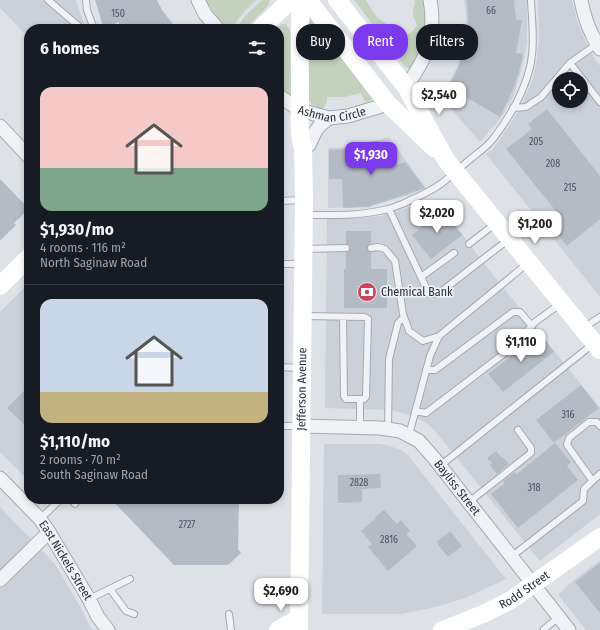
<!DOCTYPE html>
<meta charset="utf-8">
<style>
:root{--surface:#171b24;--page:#242831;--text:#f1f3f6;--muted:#9ea1a6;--line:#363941;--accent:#7c3aed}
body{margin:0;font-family:"Fira Sans Condensed",sans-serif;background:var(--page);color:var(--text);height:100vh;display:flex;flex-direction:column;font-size:15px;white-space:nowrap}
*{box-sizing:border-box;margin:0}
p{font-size:13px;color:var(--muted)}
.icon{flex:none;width:22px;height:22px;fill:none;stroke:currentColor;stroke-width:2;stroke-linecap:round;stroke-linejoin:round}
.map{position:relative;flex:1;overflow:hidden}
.panel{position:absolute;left:24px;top:24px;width:260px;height:480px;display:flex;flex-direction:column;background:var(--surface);border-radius:16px;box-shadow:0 2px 6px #0003}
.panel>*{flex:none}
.top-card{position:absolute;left:296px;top:24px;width:244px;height:36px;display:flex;gap:8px}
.tools{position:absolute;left:552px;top:72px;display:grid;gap:8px}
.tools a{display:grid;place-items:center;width:36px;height:36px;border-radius:50%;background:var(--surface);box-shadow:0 2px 6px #0003;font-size:20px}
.price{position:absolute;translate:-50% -34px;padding:0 9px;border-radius:8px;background:#fff;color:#222;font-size:13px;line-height:26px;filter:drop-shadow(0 1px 2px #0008)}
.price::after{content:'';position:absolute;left:50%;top:24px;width:12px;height:9px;margin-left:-6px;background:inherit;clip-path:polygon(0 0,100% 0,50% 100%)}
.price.active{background:var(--accent);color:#fff}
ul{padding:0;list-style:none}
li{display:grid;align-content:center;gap:8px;height:212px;padding:0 16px}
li+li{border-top:1px solid var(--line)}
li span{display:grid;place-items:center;height:124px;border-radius:12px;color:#555}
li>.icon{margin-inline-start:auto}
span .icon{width:72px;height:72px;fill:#fffc;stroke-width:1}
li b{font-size:17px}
h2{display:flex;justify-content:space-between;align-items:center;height:48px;padding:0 16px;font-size:17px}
.tag{padding:0 14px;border-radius:16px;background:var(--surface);box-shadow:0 2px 6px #0003;font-size:14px;line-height:36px}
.tag.active{background:var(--accent);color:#fff}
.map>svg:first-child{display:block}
</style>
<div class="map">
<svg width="600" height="630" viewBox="0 0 600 630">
<rect width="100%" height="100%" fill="#dee2e7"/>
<path fill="#ccd1d9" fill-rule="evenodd" d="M0,0H76L80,12L86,29H29V38L0,8Z
M464,0H527V43L521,71L513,97L501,118L480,142L441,97L450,81L458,65L463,47L466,28V12Z
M538,0H572L578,23L586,42L595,59L600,66V297L486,154L493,149L508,127L520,109L533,78L537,59L539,39ZM559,79H581V101H559Z
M279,135L284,137L279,313Z
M389,137L426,188L410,195L385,202L362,207L328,208V148L349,147L363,144Z
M438,201L482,261L600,408V514L540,561L436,432L428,424L413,416L391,410L325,408L327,219L362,218L380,216L403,209L421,203Z
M29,283V481L0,452V312Z
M324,444H380L390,446L400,450L407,454L506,579L465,598L436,607L402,614H322Z
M0,507L55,564L81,608L92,630H0Z
M600,560V630H586L559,596V593L563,591L564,588Z"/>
<path fill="#c4d1bf" d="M205,0H256L244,12L231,29H227Z
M262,0H270L268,6L245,29H236L245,16Z
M354,0H366L373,12L378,18L388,25L393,32L401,38C408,35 413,31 417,25L413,16V11L415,2L414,0H423C427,20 425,38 416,57C414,61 412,65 410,68H406Z
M309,18L311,19L374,99L366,102L364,100L361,93L344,97H327V103L323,108C312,107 310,103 305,93Z
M282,24H286L289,28L292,37L293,98L279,90V29H275Z"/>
<path fill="#b5bbc4" d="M95,0H157L162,10L177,29H122L118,22L104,29Z
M467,0H514L516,20H522L516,53L523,54L519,72L514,87L500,117L449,87L460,63L465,47L468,20Z
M547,109L600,176V219L567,246L548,223L559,215L506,149L532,129L528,124Z
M374,141H378L381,144L397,165L405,162L425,188L368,207L343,208L342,179H329V150L350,149L365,147L364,143Z
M0,179L29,209L14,223L16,225L0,241Z
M440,208L462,235L431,259L412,235L423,226L421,223Z
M346,231H371V243L368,245L367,248L368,251L371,252V269H387V308H344V269H346V252H349L350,248V245L346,244Z
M540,334L554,352L503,392L488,374Z
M581,385L599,408L554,443L536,420Z
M29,386V429L7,408Z
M555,443L571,462L567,466L578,480L518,528L491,494L505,483L503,481L515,472L517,474Z
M496,451L502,458L503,457L509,464L497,474L490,465L492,463L487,458Z
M380,474L381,488L362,489V502L338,503V475Z
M111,499H239L238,549L241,553L228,565H174Z
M384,510L397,524L401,520L410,531L406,534L417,546L388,571L368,547L372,544L361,531L376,518L375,517Z
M450,531L462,546L448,557L436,542Z
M600,563V613L575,582Z"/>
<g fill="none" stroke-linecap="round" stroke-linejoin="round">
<defs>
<path id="lane" d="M48,0L82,29
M86,0L87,10L94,29
M597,44L570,63L600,102
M513,108L526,107L541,97L570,63
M279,201L302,200
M389,209L429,294H438L509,239
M306,215C333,215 361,216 388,209C392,208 397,206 402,204C416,198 430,192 442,183C451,176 459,169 468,161C476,154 486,148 493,139C509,118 524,93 530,67C535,45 532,22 531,0
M469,244L496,223
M371,248L378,247L385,249L395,261L403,314L409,331L423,341L439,336L528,263
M304,249L346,248
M279,264H302
M421,277L454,253
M304,316L365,317L368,319L366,397L364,399H346L344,396L343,317
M583,328L600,317
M279,367L301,368
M426,370H435L513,312H520L532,326
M360,399V427
M415,411L426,413L514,346L535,322L560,304
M279,426H299
M388,429L389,359L398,323L404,317
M409,435L430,356L439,336
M440,466L593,344
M592,480L567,445L569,438L589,422H597L600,426
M71,499L75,504
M469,502L531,453V448L518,430
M40,519L61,499
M511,557L583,501L584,489L600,474
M110,589L126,611L134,614
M89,599L130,579
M229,614L231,630
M544,629L559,617"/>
<g id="street">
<path d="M198,0L205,14L218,29"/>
<path d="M581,0C584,17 591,35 600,49"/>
<path d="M406,87C414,75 424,61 428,47C432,33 433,15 430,0"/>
<path id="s1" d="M279,96L300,110L329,118L348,116L388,104"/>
<path d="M0,126L29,157"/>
<path d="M303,148L309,145L315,132L320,125L329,118"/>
<path id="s2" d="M301,426L380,428L400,431L419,441L434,458L569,630"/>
<path id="s3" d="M0,478L40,519L49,532L89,599L98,617L108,630"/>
<path d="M0,580L49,532"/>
</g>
</defs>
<use href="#lane" stroke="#a3a9b1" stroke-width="8"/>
<use href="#street" stroke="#a3a9b1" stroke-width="15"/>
<use href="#lane" stroke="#f0f2f6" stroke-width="6"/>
<use href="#street" stroke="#f0f2f6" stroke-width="13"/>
<g stroke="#fff" stroke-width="18">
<path d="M308,0L388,104L434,148"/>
<path d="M337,0L406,87L446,160L600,350"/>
<path d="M260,29L291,0"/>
<path d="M0,286L29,257"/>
<path d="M278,630L293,622L299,616"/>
<path id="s4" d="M299,630L304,200L303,148C298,136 300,109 300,96C300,64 299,32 301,0"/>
<path id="s5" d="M442,630L448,628L483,614L511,600L600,537"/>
</g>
</g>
<defs>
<symbol id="bank-disc" viewBox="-11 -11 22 22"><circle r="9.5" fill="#cc435d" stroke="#edf0f5"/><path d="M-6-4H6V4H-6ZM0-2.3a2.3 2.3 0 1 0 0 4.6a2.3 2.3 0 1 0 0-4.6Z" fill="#fff"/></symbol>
</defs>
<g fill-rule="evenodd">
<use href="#bank-disc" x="356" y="281" width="22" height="22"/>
</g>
<g text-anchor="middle" stroke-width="3.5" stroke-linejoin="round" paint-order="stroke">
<g font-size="10" fill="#4a5360">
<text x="491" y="14">66</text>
<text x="118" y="17">150</text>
<text x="536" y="145">205</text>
<text x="553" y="167">208</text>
<text x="570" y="191">215</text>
<text x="568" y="418">316</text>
<text x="359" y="486">2828</text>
<text x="534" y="491">318</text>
<text x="187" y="528">2727</text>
<text x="389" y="543">2816</text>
</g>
<g font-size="12" fill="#27303e" stroke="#edf0f5">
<text dy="4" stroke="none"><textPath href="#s1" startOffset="58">Ashman Circle</textPath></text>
<text dy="4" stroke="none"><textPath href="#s4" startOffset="241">Jefferson Avenue</textPath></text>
<text dy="4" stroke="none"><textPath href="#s2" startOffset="181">Bayliss Street</textPath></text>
<text dy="4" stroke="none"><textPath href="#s3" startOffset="106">East Nickels Street</textPath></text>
<text dy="4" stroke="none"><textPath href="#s5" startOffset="92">Rodd Street</textPath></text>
</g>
<g font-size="12" fill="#27303e" stroke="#edf0f5" text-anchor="start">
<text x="381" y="296">Chemical Bank</text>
</g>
</g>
</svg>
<div class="tools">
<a><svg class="icon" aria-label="locate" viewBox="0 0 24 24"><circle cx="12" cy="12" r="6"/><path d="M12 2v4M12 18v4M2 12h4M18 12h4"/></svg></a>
</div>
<b class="price" style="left:439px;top:116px">$2,540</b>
<b class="price active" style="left:371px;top:176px">$1,930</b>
<b class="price" style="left:437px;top:234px">$2,020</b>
<b class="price" style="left:535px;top:245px">$1,200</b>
<b class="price" style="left:521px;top:363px">$1,110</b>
<b class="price" style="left:281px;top:612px">$2,690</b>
<div class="top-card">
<a class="tag">Buy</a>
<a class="tag active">Rent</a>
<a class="tag">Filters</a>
</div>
<section class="panel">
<h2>6 homes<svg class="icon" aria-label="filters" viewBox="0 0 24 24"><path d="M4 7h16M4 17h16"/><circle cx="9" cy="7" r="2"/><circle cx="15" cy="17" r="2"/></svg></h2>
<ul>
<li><span style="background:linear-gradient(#f6c9c9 65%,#7fa58c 0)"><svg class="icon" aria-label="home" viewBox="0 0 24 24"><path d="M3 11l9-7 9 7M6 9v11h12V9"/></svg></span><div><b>$1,930/mo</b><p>4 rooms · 116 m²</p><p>North Saginaw Road</p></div></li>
<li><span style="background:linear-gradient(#c9d6e8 75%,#c2b280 0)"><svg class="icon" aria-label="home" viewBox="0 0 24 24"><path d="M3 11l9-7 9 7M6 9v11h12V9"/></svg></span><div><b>$1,110/mo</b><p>2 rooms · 70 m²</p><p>South Saginaw Road</p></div></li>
</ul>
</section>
</div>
